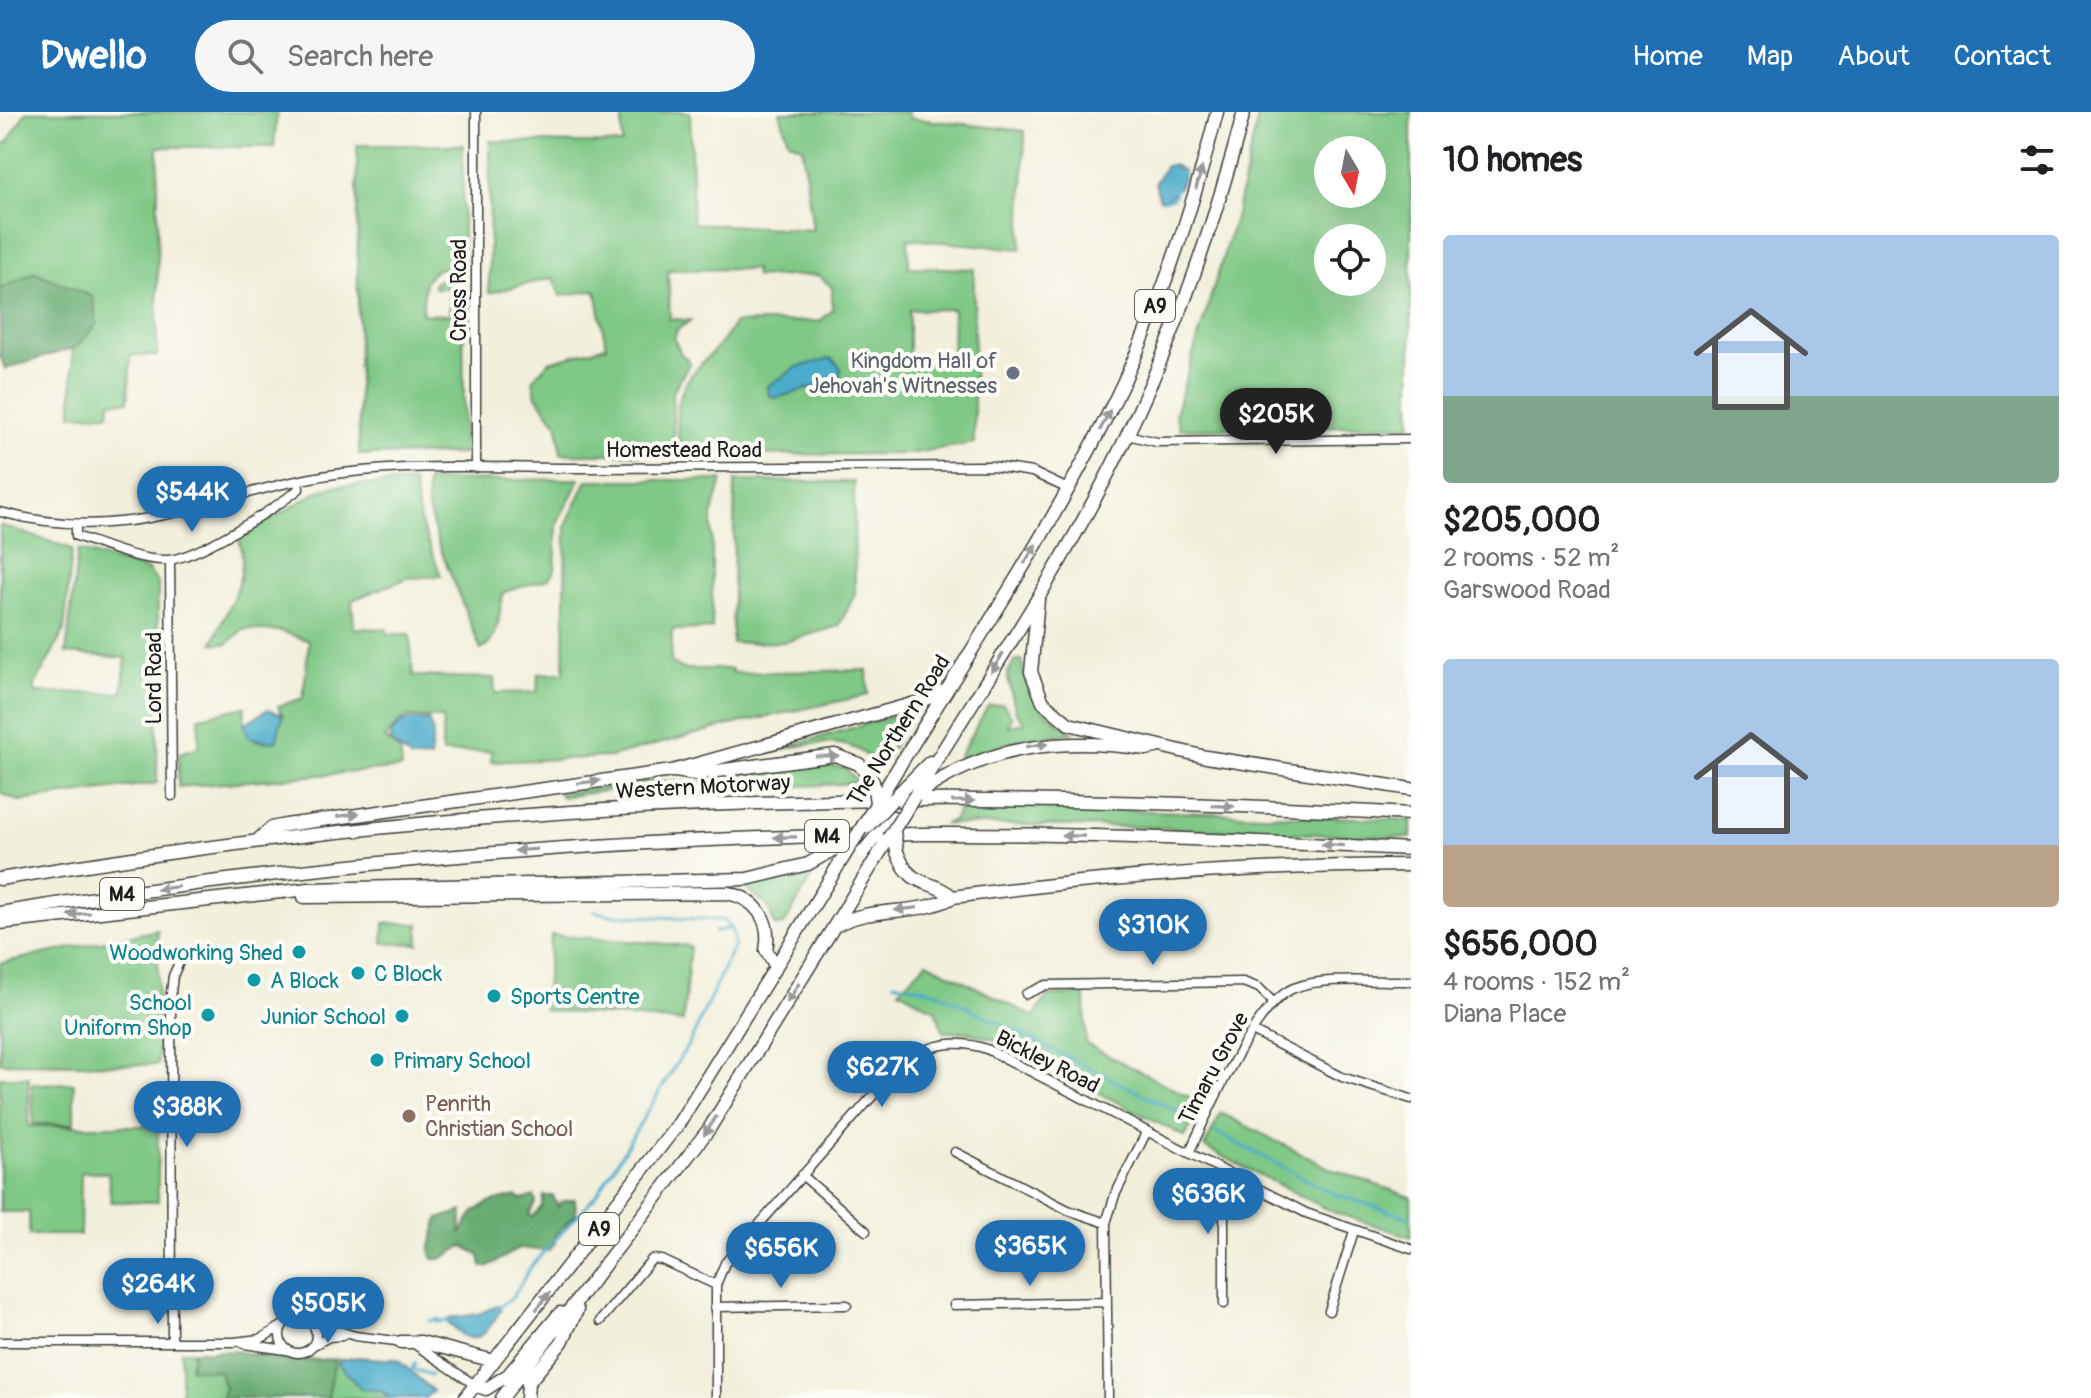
<!DOCTYPE html>
<meta charset="utf-8">
<style>
:root{--surface:#fff;--page:#f6f6f6;--text:#202124;--muted:#757577;--accent:#1f6fb2}
body{margin:0;font-family:Pangolin,sans-serif;background:var(--page);color:var(--text);height:100vh;display:flex;flex-direction:column;font-size:30px;white-space:nowrap}
*{box-sizing:border-box;margin:0}
p{font-size:26px;color:var(--muted)}
.icon{flex:none;width:44px;height:44px;fill:none;stroke:currentColor;stroke-width:2;stroke-linecap:round;stroke-linejoin:round}
.map{position:relative;flex:1;overflow:hidden}
.drawer{display:flex;flex-direction:column;background:var(--surface);width:680px}
.drawer>*{flex:none}
.needle{width:52px;rotate:170deg}
.controls{position:absolute;left:1314px;top:24px;display:grid;gap:16px}
.controls a{display:grid;place-items:center;width:72px;height:72px;border-radius:50%;background:var(--surface);box-shadow:0 8px 32px #0002;font-size:40px}
.price{position:absolute;translate:-50% -68px;padding:0 18px;border-radius:28px;background:var(--accent);color:#fff;font-size:26px;line-height:52px;filter:drop-shadow(0 2px 4px #0008)}
.price::after{content:'';position:absolute;left:50%;top:48px;width:24px;height:18px;margin-left:-12px;background:inherit;clip-path:polygon(0 0,100% 0,50% 100%)}
.price.selected{background:#222;color:#fff}
ul{padding:0;list-style:none}
li{display:grid;align-content:center;gap:16px;height:424px;padding:0 32px}
li span{display:grid;place-items:center;height:248px;border-radius:8px;color:#555}
li>.icon{margin-inline-start:auto}
span .icon{width:144px;height:144px;fill:#fffc;stroke-width:1}
li b{font-size:34px}
h2{display:flex;justify-content:space-between;align-items:center;height:96px;padding:0 32px;font-size:34px}
header{display:flex;align-items:center;gap:48px;box-sizing:border-box;height:112px;padding:0 40px;background:var(--accent);color:#fff}
header strong{font-size:38px}
nav{display:flex;gap:44px;margin-inline-start:auto;font-size:28px}
.search{width:560px;height:72px;background:var(--page);display:flex;align-items:center;gap:20px;box-sizing:border-box;padding:0 28px;border-radius:44px;color:var(--muted);font-size:30px}
main{display:flex;flex:1;min-height:0}
.map>svg:first-child{display:block}
</style>
<header>
<strong>Dwello</strong>
<div class="search"><svg class="icon" aria-label="search" viewBox="0 0 24 24"><circle cx="10" cy="10" r="6"/><path d="M15 15l6 6"/></svg>Search here</div>
<nav><a>Home</a><a>Map</a><a>About</a><a>Contact</a></nav>
</header>
<main>
<div class="map">
<svg width="1411" height="1286" viewBox="0 0 1411 1286">
<rect width="100%" height="100%" fill="#fdfcf7"/>
<filter id="ink" filterUnits="userSpaceOnUse"><feTurbulence type="fractalNoise" baseFrequency=".0125" numOctaves="2"/><feDisplacementMap in="SourceGraphic" scale="16" xChannelSelector="R" yChannelSelector="G"/><feConvolveMatrix kernelMatrix="1 2 1 2 8 2 1 2 1" color-interpolation-filters="sRGB"/></filter>
<filter id="wash" filterUnits="userSpaceOnUse"><feTurbulence type="fractalNoise" baseFrequency=".006" numOctaves="4" result="noise"/><feDisplacementMap in="SourceGraphic" scale="32" xChannelSelector="R" yChannelSelector="G"/><feGaussianBlur stdDeviation="1.8" result="paint"/><feColorMatrix in="noise" values="0 0 0 0 0 0 0 0 0 0 0 0 0 0 0 0 0 1.4 0 .05"/><feComposite in="paint" operator="in"/></filter>
<g filter="url(#wash)">
<rect width="100%" height="100%" fill="#f2efdb"/>
<path fill="#7fc885" stroke="#4e7250" stroke-width="2" fill-rule="evenodd" d="M26,0H277L274,35H158L157,244L131,243L128,289L110,290L109,302L72,303L73,184L0,177V31H7Z
M622,0H690L693,111L813,118L802,35L788,29L780,0H908L909,6L1025,19L1021,137L908,127L909,155L974,157V331L909,342L684,343C678,333 678,323 677,312C674,258 714,251 734,211L820,209L832,198V175L818,163L755,165L754,157L668,158L670,207L691,208L677,218L674,227L681,242L690,250L672,281L674,335L671,342H561L558,313L536,284L533,268L549,250L606,234L596,178L560,184L553,166L489,181L490,29L622,32ZM953,197L952,251L909,252V198Z
M1259,0H1411V313L1180,317L1175,302L1237,99ZM1328,38H1372V82H1328ZM1328,126H1372V170H1328Z
M357,33H463V155L437,157L425,169L422,202L449,203L450,176H434V171L450,163L463,164L464,342L359,343Z
M580,367L557,411L555,458L548,467L504,480C497,501 502,526 481,538L438,431L427,393V369Z
M587,368H722L712,404V517L672,518L671,550L683,557H732V561L867,558L868,583L730,613L610,645L491,650V639L442,641L443,606L404,605L385,626L400,639L402,656L178,675L179,641L199,635V605L245,595L244,612L257,629L276,630L283,603L278,594L303,586L309,529L280,519L243,517L227,532L213,531C227,493 251,467 239,426L319,379L336,374L413,370L420,409L441,464L408,466L352,488L354,516L386,517L388,522H410L413,564L494,566L495,581L537,580L538,562L564,561L566,413Z
M735,369L854,370L855,482L839,514L785,530L732,531Z
M0,413L72,437L64,519L35,573V581H122L126,546L66,541L78,438L148,458L158,471L157,671L19,689L0,681Z
M1016,548H1022C1026,590 1043,600 1074,621L1018,628L956,650L988,594L1003,592L1012,605L1008,614L1025,611L1016,600L1007,562Z
M914,598L884,650L877,654C849,619 811,633 772,639Z
M812,652L845,656L859,671L699,679H604L561,685L559,681L655,668L695,671Z
M981,693L1411,708V726L1138,715L944,712L954,708L957,699Z
M817,756L784,813L775,814L767,793L744,775V772L778,769Z
M384,811L419,812V832L383,831Z
M158,818V953L0,951V851Z
M551,823L690,834L683,910L544,898Z
M927,850L1034,905L1047,884L1085,882L1086,932L1203,992L1185,1025L994,927L964,920H944L935,898L899,878Z
M0,965H29V1014H158V1090H111L108,1061L81,1060L80,1123H29V1100H0Z
M74,971V1012H33L32,972Z
M1221,1001L1329,1056L1411,1085V1125L1333,1100L1204,1035Z
M181,1239H234L298,1248L396,1247L431,1277L424,1286H181Z"/>
<path fill="#67ac72" stroke="#426447" stroke-width="2" d="M35,160L93,185L97,212L77,235L5,257L0,243V177Z
M516,1084L522,1088L534,1084L536,1090L529,1103L533,1105L542,1094L544,1084H553L558,1095L561,1090L575,1087L576,1102L555,1123V1131L548,1139L520,1136L487,1155L482,1154L480,1144L463,1134L441,1147H433L430,1138L438,1107L463,1099L460,1122L474,1100L488,1091Z
M193,1239H234L288,1250L335,1247L328,1286H221L225,1276L219,1259L190,1256Z"/>
<path fill="#4caccb" stroke="#346474" stroke-width="2" d="M1173,53L1184,59C1182,74 1177,79 1165,88L1159,87L1155,70L1166,54Z
M831,246L841,256L839,268L776,286L769,284L768,274L797,255Z
M268,597L283,603L276,630L249,626L244,612Z
M405,608H428L433,621L430,646L412,647L390,630L391,621Z
M499,1193L501,1198C493,1209 482,1234 464,1224C458,1221 455,1214 448,1211L450,1206L478,1202Z
M357,1245L398,1248L433,1279L425,1286H389L382,1279L361,1277L338,1252L341,1248Z"/>
<g fill="none" stroke-linecap="round" stroke-linejoin="round">
<path stroke="#4caccb" stroke-width="3" d="M1163,88L1173,86L1176,77
M715,820L730,816
M894,870L935,879L1192,1007
M1214,1019L1334,1082L1411,1106
M498,1195L512,1186L532,1153L598,1081L692,926L734,833L731,815L723,808L611,803L594,799
M429,1209L439,1207
M437,1210L450,1209
M412,1257L431,1263
M411,1259L415,1251"/>
</g>
</g>
<g filter="url(#ink)">
<g fill="none" stroke-linecap="round" stroke-linejoin="round">
<defs>
<path id="minor" d="M476,0V356
M1127,323L1157,330L1411,327
M0,400C144,439 227,370 362,359C436,352 511,356 586,356C721,355 856,355 992,354L1032,360L1068,377
M76,413V424C103,433 139,449 167,448C196,447 275,396 299,377L298,369
M170,448L172,684
M1026,882L1046,873L1243,870L1259,876L1272,889
M1252,919L1342,965L1411,987
M955,1040L1068,1098L1106,1111
M1189,1041C1208,1001 1255,891 1294,876C1324,864 1378,870 1411,869
M802,1063L866,1119
M1224,1192V1102L1242,1068
M954,1193L1106,1190
M715,1195L847,1193
M1329,1199L1354,1119
M280 1223a18 18 0 1 1 36 0a18 18 0 1 1-36 0Z
M600,1209L652,1147L662,1148L716,1173
M311,1210L355,1224L404,1230
M0,1230H234L260,1227L282,1214
M172,1230L171,881L173,864L184,839
M244,1232L286,1238
M314,1233L329,1225L342,1224
M417,1234L475,1273
M716,1286V1173L725,1151L900,953C927,932 957,926 989,938L1306,1101L1411,1137
M1108,1286L1106,1111L1115,1083L1147,1019"/>
<path id="highway" d="M1038,488L1031,560L1043,590L1069,612L1206,645L1411,677
M675,659L695,662L835,643L859,652L873,670
M890,669C962,552 1039,437 1102,314C1153,215 1190,108 1217,0
M920,681C989,632 1065,625 1146,637L1156,635
M914,685C981,575 1055,467 1113,352C1170,239 1212,122 1244,0
M893,687L930,650
M877,723L893,705
M257,729L271,716L286,713L672,659L919,590L944,579
M897,740C912,779 928,764 953,785
M0,767C276,720 555,694 835,689C1027,685 1219,692 1411,702
M304,785L727,781C756,786 772,809 766,838L775,853
M0,801C304,750 612,726 920,722C1084,721 1248,729 1411,737
M0,811L309,777L747,767L808,752L856,725
M837,813C872,793 918,805 953,785C1105,764 1257,754 1411,753
M401,1230H421L494,1249
M475,1273L486,1277L508,1263L560,1201
M465,1286L679,1011L854,728
M502,1286L709,1017L880,740
M527,1286L528,1271L562,1230L577,1198"/>
</defs>
<use href="#minor" stroke="#3c3c39" stroke-width="11"/>
<use href="#highway" stroke="#3c3c39" stroke-width="15"/>
<use href="#minor" stroke="#fff" stroke-width="8"/>
<use href="#highway" stroke="#fff" stroke-width="12"/>
<defs>
<path id="highway-bridge" d="M873,670L876,691
M867,715L893,687
M894,719L897,740
M856,725L890,669
M863,740L877,723
M880,740L914,685"/>
</defs>
<use href="#highway-bridge" stroke="#3c3c39" stroke-width="15" stroke-linecap="butt"/>
<use href="#highway-bridge" stroke="#fff" stroke-width="12"/>
</g>
<defs><path id="oneway-solid" d="M-6-.8H1V-3.2L6.5 0L1 3.2V.8H-6Z" transform="scale(2)"/></defs>
<g fill="#999">
<use href="#oneway-solid" transform="translate(1199 66) rotate(-74)"/>
<use href="#oneway-solid" transform="translate(1105 308) rotate(-64)"/>
<use href="#oneway-solid" transform="translate(1030 442) rotate(-59)"/>
<use href="#oneway-solid" transform="translate(997 551) rotate(122)"/>
<use href="#oneway-solid" transform="translate(1037 633) rotate(-9)"/>
<use href="#oneway-solid" transform="translate(827 644)"/>
<use href="#oneway-solid" transform="translate(589 670) rotate(-7)"/>
<use href="#oneway-solid" transform="translate(963 689)"/>
<use href="#oneway-solid" transform="translate(1223 694) rotate(2)"/>
<use href="#oneway-solid" transform="translate(348 703) rotate(-8)"/>
<use href="#oneway-solid" transform="translate(1073 724) rotate(-179)"/>
<use href="#oneway-solid" transform="translate(785 725) rotate(179)"/>
<use href="#oneway-solid" transform="translate(1333 733) rotate(-177)"/>
<use href="#oneway-solid" transform="translate(526 738) rotate(176)"/>
<use href="#oneway-solid" transform="translate(168 776) rotate(172)"/>
<use href="#oneway-solid" transform="translate(906 797) rotate(173)"/>
<use href="#oneway-solid" transform="translate(79 802) rotate(174)"/>
<use href="#oneway-solid" transform="translate(793 881) rotate(122)"/>
<use href="#oneway-solid" transform="translate(710 1014) rotate(123)"/>
<use href="#oneway-solid" transform="translate(543 1189) rotate(-52)"/>
</g>
</g>
<circle fill="#6b7280" stroke="#fdfcf7" stroke-width="3" cx="1013" cy="261" r="8"/>
<g fill="#0f9aa8" stroke="#fdfcf7" stroke-width="3">
<circle cx="299" cy="840" r="8"/>
<circle cx="358" cy="861" r="8"/>
<circle cx="254" cy="868" r="8"/>
<circle cx="494" cy="884" r="8"/>
<circle cx="208" cy="903" r="8"/>
<circle cx="402" cy="904" r="8"/>
<circle cx="377" cy="948" r="8"/>
</g>
<circle fill="#8d6e63" stroke="#fdfcf7" stroke-width="3" cx="409" cy="1004" r="8"/>
<g text-anchor="middle" stroke-width="8" stroke-linejoin="round" paint-order="stroke">
<g fill="#fdfcf7" stroke="#605f5e" stroke-width="2">
<rect x="1135" y="178" width="40" height="32" rx="6"/>
<rect x="805" y="708" width="44" height="32" rx="6"/>
<rect x="100" y="766" width="44" height="32" rx="6"/>
<rect x="579" y="1101" width="40" height="32" rx="6"/>
</g>
<g font-size="20" font-weight="bold" fill="#1c1c1c">
<text x="1155" y="201">A9</text>
<text x="827" y="731">M4</text>
<text x="122" y="789">M4</text>
<text x="599" y="1124">A9</text>
</g>
<g font-size="22" fill="#1c1c1c" stroke="#fdfcf7">
<text transform="translate(458 178) rotate(-90)" y="8">Cross Road</text>
<text x="684" y="345">Homestead Road</text>
<text transform="translate(153 566) rotate(-90)" y="8">Lord Road</text>
<text transform="translate(898 618) rotate(-58)" y="8">The Northern Road</text>
<text transform="translate(703 674) rotate(-3)" y="8">Western Motorway</text>
<text transform="translate(1048 949) rotate(27)" y="8">Bickley Road</text>
<text transform="translate(1213 956) rotate(-62)" y="8">Timaru Grove</text>
</g>
<g font-size="22" fill="#5b616d" stroke="#fdfcf7" text-anchor="end">
<text x="997" y="256">Kingdom Hall of<tspan x="997" dy="25">Jehovah's Witnesses</tspan></text>
</g>
<g font-size="22" fill="#0d838f" stroke="#fdfcf7" text-anchor="start">
<text x="283" y="848" text-anchor="end">Woodworking Shed</text>
<text x="374" y="869">C Block</text>
<text x="270" y="876">A Block</text>
<text x="510" y="892">Sports Centre</text>
<text x="192" y="898" text-anchor="end">School<tspan x="192" dy="25">Uniform Shop</tspan></text>
<text x="386" y="912" text-anchor="end">Junior School</text>
<text x="393" y="956">Primary School</text>
</g>
<g font-size="22" fill="#785e54" stroke="#fdfcf7" text-anchor="start">
<text x="425" y="999">Penrith<tspan x="425" dy="25">Christian School</tspan></text>
</g>
</g>
</svg>
<div class="controls">
<a><svg class="needle" viewBox="-14 -14 28 28"><path d="M0-13l5 13h-10z" fill="#e53935"/><path d="M0 13l5-13h-10z" fill="#757577"/></svg></a>
<a><svg class="icon" aria-label="locate" viewBox="0 0 24 24"><circle cx="12" cy="12" r="6"/><path d="M12 2v4M12 18v4M2 12h4M18 12h4"/></svg></a>
</div>
<b class="price selected" style="left:1276px;top:344px">$205K</b>
<b class="price" style="left:192px;top:422px">$544K</b>
<b class="price" style="left:1153px;top:855px">$310K</b>
<b class="price" style="left:882px;top:997px">$627K</b>
<b class="price" style="left:187px;top:1037px">$388K</b>
<b class="price" style="left:1208px;top:1124px">$636K</b>
<b class="price" style="left:1030px;top:1176px">$365K</b>
<b class="price" style="left:781px;top:1178px">$656K</b>
<b class="price" style="left:158px;top:1214px">$264K</b>
<b class="price" style="left:328px;top:1233px">$505K</b>
</div>
<section class="drawer">
<h2>10 homes<svg class="icon" aria-label="filters" viewBox="0 0 24 24"><path d="M4 7h16M4 17h16"/><circle cx="9" cy="7" r="2"/><circle cx="15" cy="17" r="2"/></svg></h2>
<ul>
<li><span style="background:linear-gradient(#a9c7e8 65%,#7fa58c 0)"><svg class="icon" aria-label="home" viewBox="0 0 24 24"><path d="M3 11l9-7 9 7M6 9v11h12V9"/></svg></span><div><b>$205,000</b><p>2 rooms · 52 m²</p><p>Garswood Road</p></div></li>
<li><span style="background:linear-gradient(#a9c7e8 75%,#b9a48a 0)"><svg class="icon" aria-label="home" viewBox="0 0 24 24"><path d="M3 11l9-7 9 7M6 9v11h12V9"/></svg></span><div><b>$656,000</b><p>4 rooms · 152 m²</p><p>Diana Place</p></div></li>
</ul>
</section>
</main>
